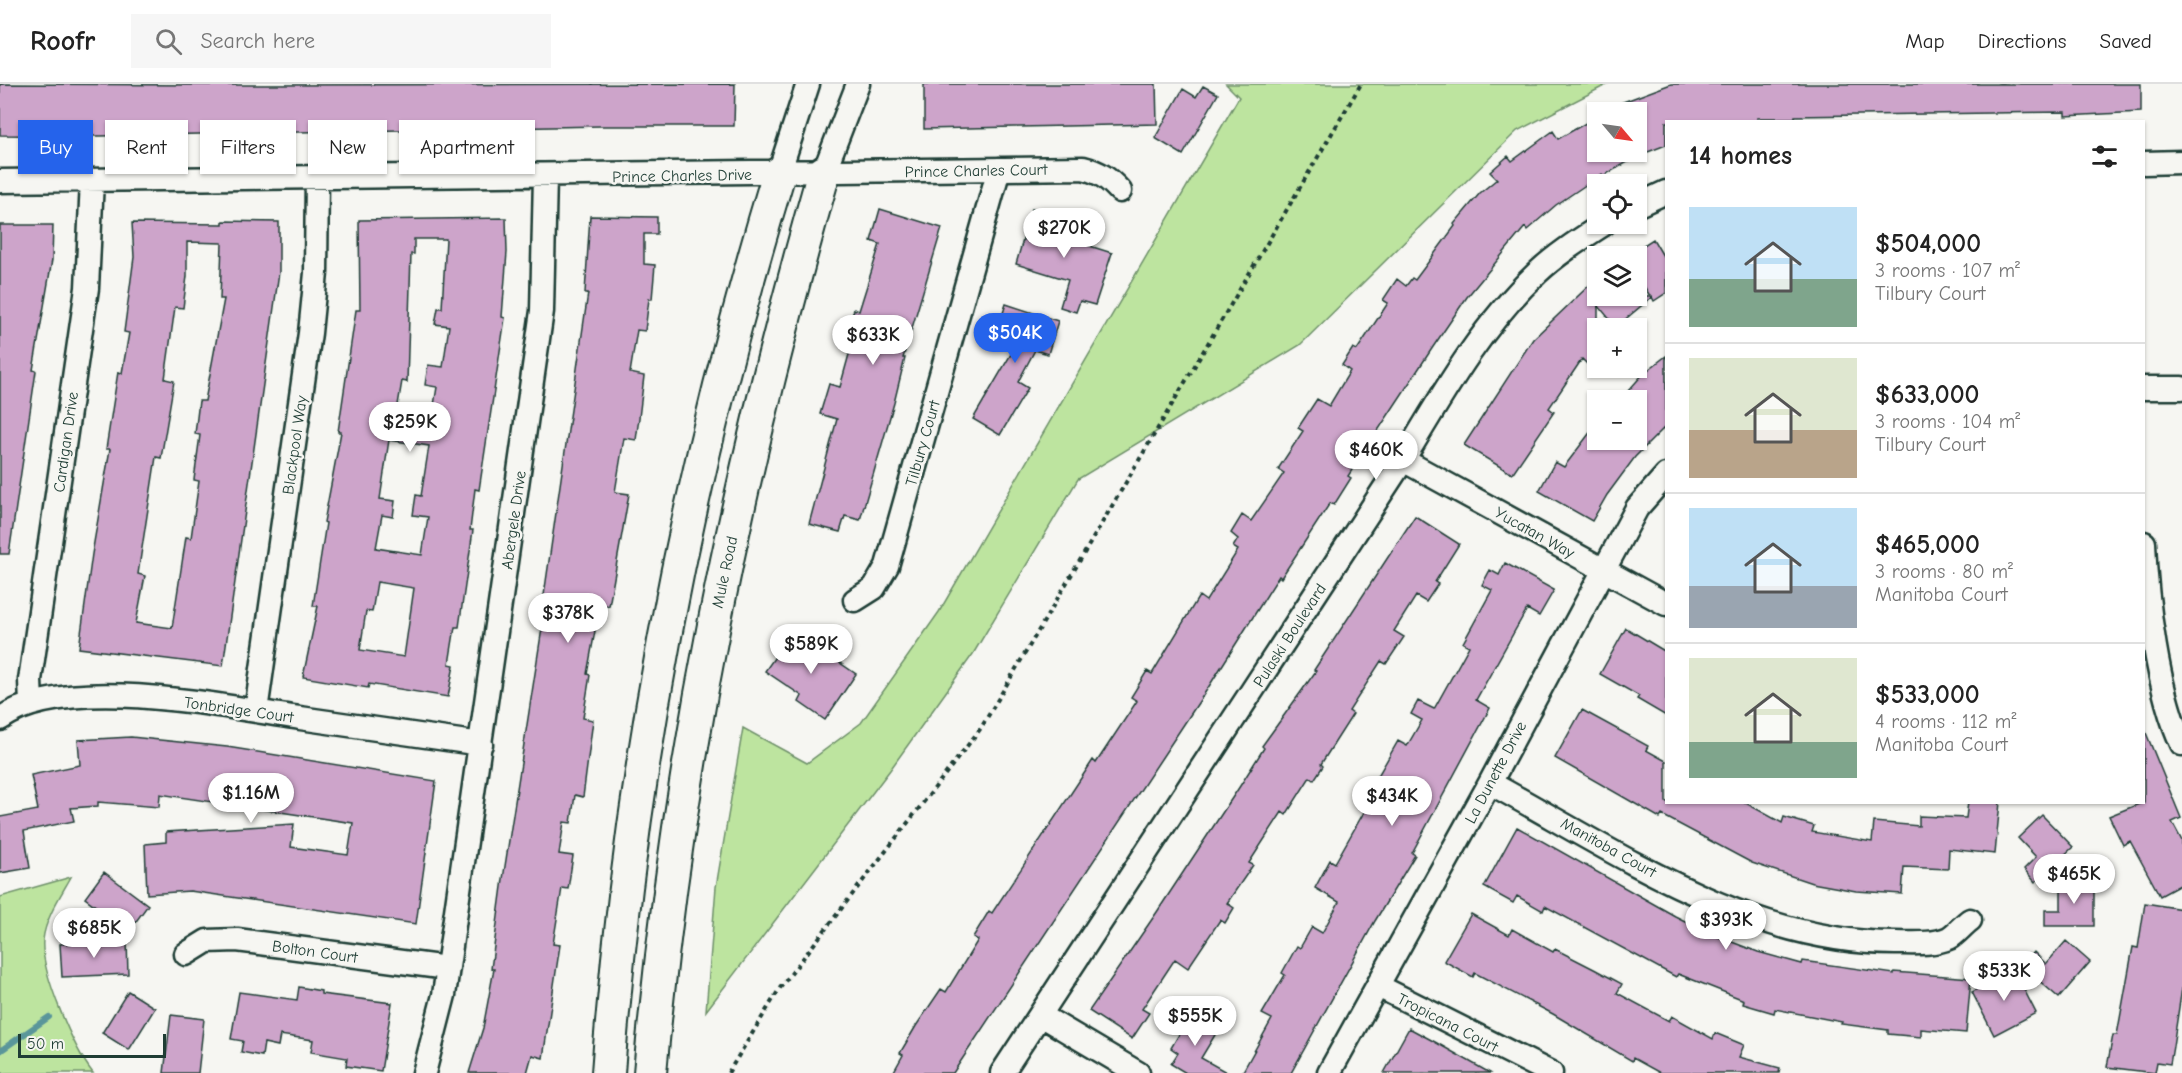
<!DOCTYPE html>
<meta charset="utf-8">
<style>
:root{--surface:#fff;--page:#f6f6f6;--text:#222;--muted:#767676;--line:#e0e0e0;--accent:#2563eb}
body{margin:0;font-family:"Comic Neue",sans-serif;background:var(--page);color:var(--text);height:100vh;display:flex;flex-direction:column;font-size:22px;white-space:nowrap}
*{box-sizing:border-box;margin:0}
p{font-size:20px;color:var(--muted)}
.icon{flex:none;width:33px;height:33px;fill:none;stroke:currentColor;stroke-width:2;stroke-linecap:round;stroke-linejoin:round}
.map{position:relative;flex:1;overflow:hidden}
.side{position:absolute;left:1665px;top:36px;width:480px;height:684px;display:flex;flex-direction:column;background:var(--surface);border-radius:0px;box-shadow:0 2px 4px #0004}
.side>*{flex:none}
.banner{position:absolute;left:18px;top:36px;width:570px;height:54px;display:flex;gap:12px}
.needle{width:39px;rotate:119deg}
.fabs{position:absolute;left:1587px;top:18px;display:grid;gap:12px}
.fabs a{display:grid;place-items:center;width:60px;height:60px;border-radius:0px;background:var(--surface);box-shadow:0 2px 4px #0004;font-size:30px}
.scale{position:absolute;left:18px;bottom:15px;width:148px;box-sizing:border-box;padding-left:6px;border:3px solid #1f3d34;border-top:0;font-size:16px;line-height:21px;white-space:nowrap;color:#1f3d34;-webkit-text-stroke:4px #f6f6f2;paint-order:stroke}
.price{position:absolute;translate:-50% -51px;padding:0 14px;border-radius:21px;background:#fff;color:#222;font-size:20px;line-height:39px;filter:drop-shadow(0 2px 3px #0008)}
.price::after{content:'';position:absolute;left:50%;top:36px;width:18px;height:14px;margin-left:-9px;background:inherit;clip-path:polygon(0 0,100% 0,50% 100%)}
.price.selected{background:var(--accent);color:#fff}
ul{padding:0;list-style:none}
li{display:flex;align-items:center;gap:18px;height:150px;padding:0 24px}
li+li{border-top:2px solid var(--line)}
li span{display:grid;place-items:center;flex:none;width:168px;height:120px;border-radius:0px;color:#555}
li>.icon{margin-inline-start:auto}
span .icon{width:72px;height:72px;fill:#fffc;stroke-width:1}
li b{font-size:26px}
h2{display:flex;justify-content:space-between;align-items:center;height:72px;padding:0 24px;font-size:26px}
.chip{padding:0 21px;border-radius:0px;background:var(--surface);box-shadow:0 2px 4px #0004;font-size:21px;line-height:54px}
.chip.selected{background:var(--accent);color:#fff}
header{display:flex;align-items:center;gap:36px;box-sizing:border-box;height:84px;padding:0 30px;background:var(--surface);border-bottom:2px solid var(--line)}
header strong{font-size:28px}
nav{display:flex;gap:33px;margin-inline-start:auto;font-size:21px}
.search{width:420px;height:54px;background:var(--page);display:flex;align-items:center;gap:15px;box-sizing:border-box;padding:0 21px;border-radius:0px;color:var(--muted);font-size:22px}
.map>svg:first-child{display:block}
</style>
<header>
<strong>Roofr</strong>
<div class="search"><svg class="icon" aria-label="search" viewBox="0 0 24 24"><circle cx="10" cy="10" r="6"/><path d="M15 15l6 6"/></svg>Search here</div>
<nav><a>Map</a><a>Directions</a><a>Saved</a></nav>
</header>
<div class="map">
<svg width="2182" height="989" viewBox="0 0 2182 989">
<rect width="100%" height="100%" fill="#f6f6f2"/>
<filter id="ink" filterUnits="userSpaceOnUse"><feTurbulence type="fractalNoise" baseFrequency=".0167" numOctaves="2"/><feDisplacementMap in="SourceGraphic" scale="12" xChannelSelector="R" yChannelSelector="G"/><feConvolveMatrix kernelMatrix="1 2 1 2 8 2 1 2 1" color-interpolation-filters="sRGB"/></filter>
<g filter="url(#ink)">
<path fill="#bde49f" stroke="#6e906a" stroke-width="1.5" d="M1226,0H1608L1517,47L1300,261L1078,395L973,570L890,686L706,927L716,803L743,644L807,679L861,639L939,528L1239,13Z
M71,793C61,811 45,835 43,856C40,887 74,965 93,989H0V813Z"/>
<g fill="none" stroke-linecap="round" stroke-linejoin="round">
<path stroke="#5a969a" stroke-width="6" d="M0,967L49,933"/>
</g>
<path fill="#cda4ca" stroke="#1f3d34" stroke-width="1.5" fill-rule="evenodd" d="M0,0L205,1L735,0L734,42H601L99,52L0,51Z
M924,0H1156L1157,40L924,45Z
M1671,0H2141V28L2065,32V28L1795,32V34H1757L1758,38H1666V61L1640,71L1603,92L1602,90L1556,121L1527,146L1525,143L1467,213L1433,263L1348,392L1351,394L1334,421L1330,419L1281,494L1279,492L1206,607L953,989H893L903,971L900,969L916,942L941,905L946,908L978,856L973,853L989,827L992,829L1093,676L1096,679L1137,617L1131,613L1147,587L1152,590L1199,512L1206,517L1238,466L1233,463L1238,455L1231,449L1242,431L1251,437L1284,389L1278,385L1303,347L1298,344L1317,315L1329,322L1350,287L1342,281L1353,264L1357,266L1388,219L1383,216L1397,195L1406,202L1412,194L1415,196L1455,142L1454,140L1480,109L1497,95L1490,88L1508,72L1512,77L1553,47L1558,55L1598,32V68H1636V28L1599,27Z
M1203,2L1218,10L1183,71L1155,54L1183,5L1196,13Z
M880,125L942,144L903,274H905L894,319L860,436L845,432L840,448L809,440L837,335L820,330L829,300L840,303L856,245L849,243L854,225L859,227L880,160L871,157Z
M1032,125L1064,134L1058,152L1112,169L1095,221L1080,217L1076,228L1060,223L1068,196L1016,180Z
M590,132L657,133V150H644V180L655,181L652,215H649L645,247L637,246L630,289L644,292L639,334L636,356L624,354L615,408L629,410L623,444L609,522L600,520L587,590L590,591L583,634L593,636L583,713L575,711L571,739L564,738L559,770L573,772L568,805L562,804L553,860L560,861L543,974L532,971L527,989H469L483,944L494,885H491L503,795L545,525H542L588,209H585Z
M506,134L507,168L502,233L505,234L479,406L475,405L470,446H473L462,522L459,543H455L449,580L454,581L448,613L369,600L368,604L303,593L318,522H313L326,439L324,438L341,348H338L356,226H360L359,136ZM414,155H446L442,224H438L435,240L449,242L443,283L428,281L425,301L437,303L430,345L395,339L402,297L407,298L411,170H414ZM389,356L429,362L421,412L416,411L413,431L428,433L422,471L376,464L382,431L393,433L395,417L380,415ZM377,498L414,504L404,573L360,566L366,527L372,528Z
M223,137L279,138V188L223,582L79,564L92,470L110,365H106L118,288L122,289L129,249L124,248L134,173L132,139L223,140ZM187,158L222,159L220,215H224L205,317H199L195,350L200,351L194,396L199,397L191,454L186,453L172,544L136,539L145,492L138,490L156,373L161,374L174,297L165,295L175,223L183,224L187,192Z
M0,141H53L52,176L33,286L36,287L9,470H0Z
M1653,155L1666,177V209L1654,217L1652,213L1616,243L1598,221V269L1587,280L1582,275L1549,324L1554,328L1512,390L1464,361L1533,255L1598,193V212H1650L1636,189V166Z
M1006,220L1058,237L1048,270L1035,266L1018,298L1028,304L1000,351L973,335L1017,260L995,253Z
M1666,272V342L1635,373L1607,411L1592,437L1539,407L1555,378L1564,383L1598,338V356H1636V316H1620L1644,289Z
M1415,432L1459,460L1435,498L1438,500L1426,518L1416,512L1394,547L1404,553L1386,580L1381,577L1349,627L1353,630L1321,680L1323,682L1314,696L1310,693L1286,731L1282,728L1249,779L1253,781L1227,819L1234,824L1225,839L1220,836L1188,884L1175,875L1142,925L1149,929L1132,955L1089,927L1157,828L1240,702L1264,664L1262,662L1316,587L1314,586Z
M1505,479L1554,506L1539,532L1527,525L1476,616L1490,624L1412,769L1415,771L1375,837L1291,989H1242L1272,935L1262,930L1285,891L1282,889L1297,862L1300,864L1312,843L1322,849L1339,818L1315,804L1330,776L1335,779L1372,714L1367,711L1398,657L1407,662L1422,636L1411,630L1418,617L1434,625L1469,562L1463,559L1492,506L1482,501L1490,486L1499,491Z
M1626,544L1666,568V632L1637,615L1639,612L1600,590Z
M793,547L856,590L825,636L799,618L802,612L765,587Z
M1582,626L1648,662L1646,666L1666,677V718H1744L1782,739L1784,733L1814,742L1812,748L1872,758L1874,738L1919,742V732L1966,734L1968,718H2000L1995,770L1949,765L1948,785L1904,783L1902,810L1856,807L1812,799L1752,779L1662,731L1660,734L1555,674Z
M2144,644L2181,734L2172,738L2182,757V800L2160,812L2130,757L2123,761L2109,732L2144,718Z
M131,653L227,663L436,697L416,840L190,807L147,810L145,760L166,758V748L294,740L291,763L348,771L353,739L160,710L159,723L98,718V722L71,724L74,737L24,747L30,784L0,789V733L38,726L31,691L80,681L78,656Z
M2042,731L2073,763L2035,798L2024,785L2036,773L2018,754Z
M1517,743L1675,832L1711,850L1758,868L1802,880L1803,877L1894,890V888L1971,894L1966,949L1921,945V953L1888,950V946L1841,940L1842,938L1775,925L1774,929L1743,920L1744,916L1678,890L1676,893L1545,822L1543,827L1517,812L1513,819L1484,803Z
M104,788L148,821L129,847L85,814Z
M2061,795H2094V842H2045V826H2061Z
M2145,819L2182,825V904L2173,962L2170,980L2157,978L2155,989L2107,983L2113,951H2117L2133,863L2138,864Z
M1471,830L1509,851L1512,845L1553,868L1555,865L1594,885L1622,900L1617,909L1669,937L1672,932L1713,955L1715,949L1744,961L1739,973L1780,984L1779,989H1660L1633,974L1632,977L1553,930L1475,889L1473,893L1444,877Z
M127,857L128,890L62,893L60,860Z
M2066,857L2090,878L2059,914L2022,882L2034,868L2046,880Z
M2014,886L2036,929L1994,951L1972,908Z
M299,903L321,907V910L392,919L381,987L346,982L347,974L311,968L313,956L280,951L278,962L264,959L262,972L241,968L243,957L231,955L239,908L297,916Z
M128,907L155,924L129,966L102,949Z
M1191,930L1218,946L1201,974L1228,989H1186L1171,980L1178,969L1171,964Z
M171,931L204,935L198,989H164Z
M1409,944L1435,958L1490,989H1384Z"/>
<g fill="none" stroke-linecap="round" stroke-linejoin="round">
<defs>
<path id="minor" d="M2144,79L2182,78
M824,88L858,0
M779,89L808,0
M0,97L1083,84C1100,88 1109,95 1120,107
M1636,122L1666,108
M2144,304H2182
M1403,376L1666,520
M2144,459C2146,515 2158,610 2182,660
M855,516L874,504L887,482L999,85
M31,620L30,596L87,204L92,96
M256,627L310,249L316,189L317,93
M0,635C66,588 223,623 300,634C360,643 421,651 481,660
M1490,699C1615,767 1747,859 1895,859C1911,859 1933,861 1949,854C1956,850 1963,841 1970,836
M186,870L207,857L237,856L447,884
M1378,902L1551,989
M1040,931L1138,989
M424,989L444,911L542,227L545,92
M1002,989L1403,376C1442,311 1481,242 1537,189C1557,170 1581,155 1604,140
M1329,989L1490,699L1637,424L1666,391"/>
<path id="secondary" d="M608,989C630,684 690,382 779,89
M650,989C677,681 739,385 824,88"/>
</defs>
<use href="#minor" stroke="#1f3d34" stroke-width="27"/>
<use href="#secondary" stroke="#1f3d34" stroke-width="36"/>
<path stroke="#1f3d34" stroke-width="4" stroke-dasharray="4.5 4.5" stroke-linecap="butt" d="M728,989L780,904L981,644L1361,0"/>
<use href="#minor" stroke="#f6f6f2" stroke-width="22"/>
<use href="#secondary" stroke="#f6f6f2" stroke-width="32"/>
</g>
</g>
<g text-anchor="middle" stroke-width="5" stroke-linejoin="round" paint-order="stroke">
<g font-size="16" fill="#1f3d34" stroke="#f6f6f2">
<text transform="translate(976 86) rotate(-1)" y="6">Prince Charles Court</text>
<text transform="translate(682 91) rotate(-1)" y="6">Prince Charles Drive</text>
<text transform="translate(65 358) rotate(-82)" y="6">Cardigan Drive</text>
<text transform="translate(922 359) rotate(-74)" y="6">Tilbury Court</text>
<text transform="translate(294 361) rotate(-82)" y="6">Blackpool Way</text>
<text transform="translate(513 436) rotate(-82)" y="6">Abergele Drive</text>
<text transform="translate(1535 448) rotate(29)" y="6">Yucatan Way</text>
<text transform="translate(724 488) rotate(-78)" y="6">Mule Road</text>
<text transform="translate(1289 551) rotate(-57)" y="6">Pulaski Boulevard</text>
<text transform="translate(239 625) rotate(8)" y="6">Tonbridge Court</text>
<text transform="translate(1495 688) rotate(-62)" y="6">La Dunette Drive</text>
<text transform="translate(1609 763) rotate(29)" y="6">Manitoba Court</text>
<text transform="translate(315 867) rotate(8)" y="6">Bolton Court</text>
<text transform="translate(1448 938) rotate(27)" y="6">Tropicana Court</text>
</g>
</g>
</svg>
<div class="fabs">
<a><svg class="needle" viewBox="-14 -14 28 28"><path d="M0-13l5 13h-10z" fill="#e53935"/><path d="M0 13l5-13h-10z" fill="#767676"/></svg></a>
<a><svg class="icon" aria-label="locate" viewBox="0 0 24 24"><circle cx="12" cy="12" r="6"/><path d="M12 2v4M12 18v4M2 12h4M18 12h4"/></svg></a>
<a><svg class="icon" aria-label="layers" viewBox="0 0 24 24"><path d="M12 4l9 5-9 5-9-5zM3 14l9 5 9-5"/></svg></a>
<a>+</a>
<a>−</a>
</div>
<div class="scale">50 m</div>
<b class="price" style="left:1064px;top:175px">$270K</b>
<b class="price selected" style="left:1015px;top:280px">$504K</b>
<b class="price" style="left:873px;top:282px">$633K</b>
<b class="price" style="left:410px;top:369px">$259K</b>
<b class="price" style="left:1376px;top:397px">$460K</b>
<b class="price" style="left:568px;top:560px">$378K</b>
<b class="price" style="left:811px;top:591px">$589K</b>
<b class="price" style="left:251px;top:740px">$1.16M</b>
<b class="price" style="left:1392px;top:743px">$434K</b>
<b class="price" style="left:2074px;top:821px">$465K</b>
<b class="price" style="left:1726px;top:867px">$393K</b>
<b class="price" style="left:94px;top:875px">$685K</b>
<b class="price" style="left:2004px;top:918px">$533K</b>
<b class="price" style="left:1195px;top:963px">$555K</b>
<div class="banner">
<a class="chip selected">Buy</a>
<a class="chip">Rent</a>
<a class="chip">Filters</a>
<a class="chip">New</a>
<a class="chip">Apartment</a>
</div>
<section class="side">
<h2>14 homes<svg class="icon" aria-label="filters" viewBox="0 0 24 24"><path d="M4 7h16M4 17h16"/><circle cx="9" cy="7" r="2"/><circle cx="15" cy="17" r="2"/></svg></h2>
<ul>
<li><span style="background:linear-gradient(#bfe0f5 60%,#7fa58c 0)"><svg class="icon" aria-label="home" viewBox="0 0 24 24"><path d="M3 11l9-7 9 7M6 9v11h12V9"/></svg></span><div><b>$504,000</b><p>3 rooms · 107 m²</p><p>Tilbury Court</p></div></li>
<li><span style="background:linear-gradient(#dfe7d0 60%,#b9a48a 0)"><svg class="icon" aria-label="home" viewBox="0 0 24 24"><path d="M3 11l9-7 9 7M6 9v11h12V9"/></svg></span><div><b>$633,000</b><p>3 rooms · 104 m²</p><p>Tilbury Court</p></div></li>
<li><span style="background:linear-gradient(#bfe0f5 65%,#9aa5b1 0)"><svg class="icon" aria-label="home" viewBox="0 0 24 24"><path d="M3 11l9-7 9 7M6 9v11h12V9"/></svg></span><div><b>$465,000</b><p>3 rooms · 80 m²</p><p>Manitoba Court</p></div></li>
<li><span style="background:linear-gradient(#dfe7d0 70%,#7fa58c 0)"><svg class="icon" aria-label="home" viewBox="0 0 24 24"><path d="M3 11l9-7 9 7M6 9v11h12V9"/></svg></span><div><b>$533,000</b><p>4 rooms · 112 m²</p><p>Manitoba Court</p></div></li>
</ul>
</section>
</div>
